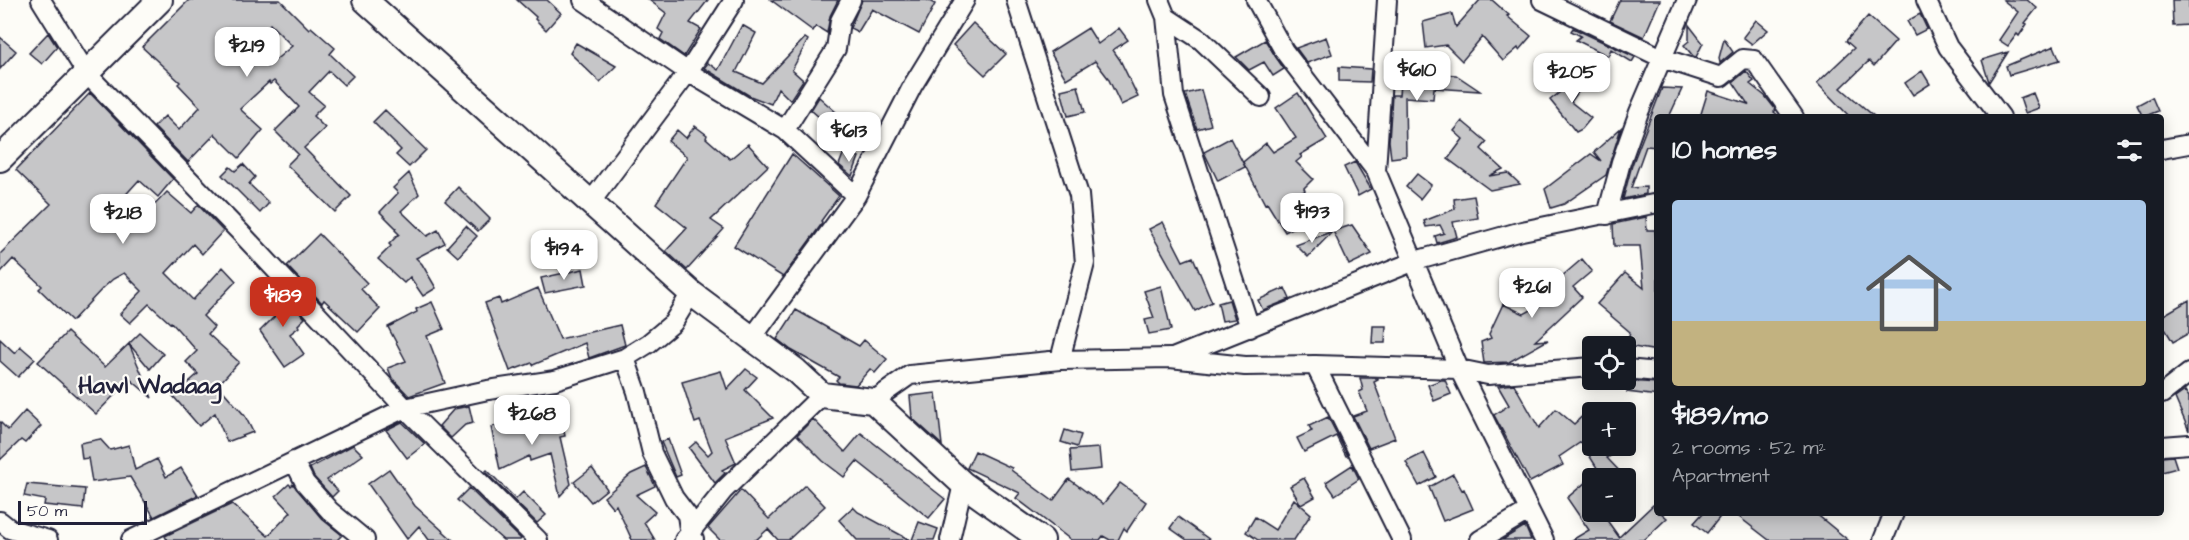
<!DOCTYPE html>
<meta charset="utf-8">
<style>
:root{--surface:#171b24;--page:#20242c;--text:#f1f3f6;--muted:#9ea1a6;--accent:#c8321e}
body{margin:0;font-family:"Architects Daughter",sans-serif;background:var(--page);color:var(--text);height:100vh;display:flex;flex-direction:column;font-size:22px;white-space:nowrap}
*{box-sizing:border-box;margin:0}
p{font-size:20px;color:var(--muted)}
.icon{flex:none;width:33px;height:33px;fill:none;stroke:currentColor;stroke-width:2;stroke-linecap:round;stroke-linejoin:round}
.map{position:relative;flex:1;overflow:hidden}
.panel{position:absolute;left:1654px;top:114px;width:510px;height:402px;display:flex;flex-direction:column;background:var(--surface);border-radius:6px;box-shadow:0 3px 15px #0003}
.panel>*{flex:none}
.fabs{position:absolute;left:1582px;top:336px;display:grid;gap:12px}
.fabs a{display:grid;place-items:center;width:54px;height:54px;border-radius:6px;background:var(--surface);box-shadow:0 3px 15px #0003;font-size:30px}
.scale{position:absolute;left:18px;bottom:15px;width:129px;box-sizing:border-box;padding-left:6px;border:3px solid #22223b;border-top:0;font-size:16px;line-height:21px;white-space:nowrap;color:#22223b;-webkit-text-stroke:4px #fdfcf7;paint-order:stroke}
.price{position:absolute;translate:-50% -51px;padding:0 14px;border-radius:12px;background:#fff;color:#222;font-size:20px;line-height:39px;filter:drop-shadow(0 2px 3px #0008)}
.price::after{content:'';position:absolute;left:50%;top:36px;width:18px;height:14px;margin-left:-9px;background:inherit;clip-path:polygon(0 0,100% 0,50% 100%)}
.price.current{background:var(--accent);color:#fff}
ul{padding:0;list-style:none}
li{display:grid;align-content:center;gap:12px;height:318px;padding:0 18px}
li span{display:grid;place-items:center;height:186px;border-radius:6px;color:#555}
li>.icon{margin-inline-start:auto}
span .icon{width:108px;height:108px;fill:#fffc;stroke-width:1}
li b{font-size:26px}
h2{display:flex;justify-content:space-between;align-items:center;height:72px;padding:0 18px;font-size:26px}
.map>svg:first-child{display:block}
</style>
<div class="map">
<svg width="2189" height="540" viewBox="0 0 2189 540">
<rect width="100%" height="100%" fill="#fdfcf7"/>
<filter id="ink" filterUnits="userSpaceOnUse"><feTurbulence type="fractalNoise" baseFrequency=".0167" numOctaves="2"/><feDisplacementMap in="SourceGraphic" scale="12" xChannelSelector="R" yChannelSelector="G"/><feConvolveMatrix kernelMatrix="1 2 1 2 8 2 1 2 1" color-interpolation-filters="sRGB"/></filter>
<g filter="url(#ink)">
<path fill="#c6c6c8" stroke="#22223b" stroke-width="1.5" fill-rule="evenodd" d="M189,0H280L309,29L311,27L335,48L330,54L353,76L344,85L329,71L309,92L324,105L313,116L325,128L304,148L351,196L335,212L287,165L298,154L275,131L299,107L274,81L270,84L269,82L240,109L263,130L239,158L215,134L188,162L154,127L165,116L179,130L200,107L178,84L180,82L142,47ZM270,24L292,46L267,67L246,45Z
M517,0H547L561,13L546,30L535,19L536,17Z
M649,0H708L690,23L701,29L684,56L660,39L663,33L658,29L666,13Z
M771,0H838L830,16L827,33L816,26L813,31Z
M862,0H927L935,4L919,34L872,9L858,32L850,28Z
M1480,0H1492L1509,15L1507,16L1531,36L1519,50L1518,48L1503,61L1482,37L1462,61L1446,45L1426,48L1423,22L1452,14L1456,27Z
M1620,0H1660L1644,37L1610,21Z
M2003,0H2027L2037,8L2025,23L2027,24L2019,36L2017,34L2008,46L1999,40L2018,12Z
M2172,0H2189V25L2173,26Z
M1920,14L1927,29L1915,35L1907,21Z
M1868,16L1896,41L1874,66L1869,61L1841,88L1875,117H1850L1817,83L1854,48L1846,41Z
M1756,20L1768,30L1752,44L1743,37Z
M973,23L1006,54L985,75L953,45Z
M742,25L756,33L736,72L762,83L805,38L808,40L792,70L803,80L790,100L778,88L771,104L750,96L704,68L708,63L718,70Z
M1689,25L1703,43L1696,57L1693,56L1684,45L1689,41Z
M1088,28L1098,44L1119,28L1128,40L1113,50L1120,60L1138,97L1121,105L1108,78L1095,61L1066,79L1050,52Z
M1573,28L1635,57L1632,62L1611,49L1608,56L1576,40L1581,36L1571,31Z
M48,33L57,47L42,64L29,53Z
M0,37L16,51L0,69Z
M1326,37L1332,54L1307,63L1296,48Z
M1724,39L1733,52L1720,63L1719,58Z
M1265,40L1284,69L1273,76L1264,62L1249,70L1236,57Z
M576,43L616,66L600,82L570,53Z
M2054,46L2060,60L2009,75L2006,66Z
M2008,52L1989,82L1982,60Z
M1339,67L1371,69L1370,82L1339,81Z
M1401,71L1456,75L1480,91L1434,88L1433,99L1405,97L1406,156L1391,158L1389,141L1392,95H1399Z
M1587,71L1591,74L1571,102L1591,118L1582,129L1576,132L1550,100Z
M1746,71L1754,81L1750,84L1765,96L1776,110L1774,112L1780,117H1700L1708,91L1748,104L1733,82Z
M1922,71L1930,84L1913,95L1905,83Z
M1078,86L1085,112L1068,116L1061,90Z
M1662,88L1682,89L1669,117H1658V147L1646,146L1631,188L1646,187V194L1623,199L1632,165Z
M1201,90L1211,125L1197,129L1185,94Z
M90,93L173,179L158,197L139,180L120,201L139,221L167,192L191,213L198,205L223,231L202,254L193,244L166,273L193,300L223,267L236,281L203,316L214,327L208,334L239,362L218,385L245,416L253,432L227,442L215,413L199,426L173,396L198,374L186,362L197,351L171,322L170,323L149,304L130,323L120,314L142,291L124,273L113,279L103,288L72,321L39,289L42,286L13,259L0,273V254L51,204L16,170Z
M1298,93L1327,139L1300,155L1302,157L1296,162L1313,179L1304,188L1305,191L1291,197L1306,221L1285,232L1267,203L1265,204L1243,162L1266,143L1273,152L1296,138L1276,108Z
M2033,93L2039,108L2025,113L2020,98Z
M819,97L845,120L836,132L811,110Z
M2152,97L2158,111L2143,117L2137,105Z
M385,110L426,150L409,167L396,155L401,150L373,122Z
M1462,121L1487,142L1481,149L1503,169L1489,176L1508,173L1520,184L1490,190L1448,159L1463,139L1454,131Z
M695,126L707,135L706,138L730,159L748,144L768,166L711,220L724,229L687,270L666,251L687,228L656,203L687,157L668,141L677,130L686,138Z
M1621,128L1606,175L1564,204L1551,208L1545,189L1591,154L1601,161L1594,152Z
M1230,138L1245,167L1218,181L1204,152Z
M844,152L859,157L852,176L839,165Z
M792,154L839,196L821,221L822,222L821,225L783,277L734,246Z
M1355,162L1371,189L1358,196L1344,167Z
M243,164L255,177L249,184L269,203L260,213L222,175L230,167L235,171Z
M409,173L419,194L401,211L427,236L438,230L445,243L416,258L422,264L436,288L423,296L410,277L404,283L378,259L391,246L389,244L399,234L395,230L396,228L380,212L398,193L393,188Z
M1417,174L1431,185L1420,199L1406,187Z
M458,187L490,219L478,231L445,201Z
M1474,196L1478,218L1453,222L1457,237L1437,243L1435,236L1444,233L1440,225L1426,227L1424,221L1455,209L1454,199Z
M1646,217L1647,230H1655L1658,261V351L1627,346L1630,332L1597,304L1625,273L1644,288L1640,246H1614L1613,224Z
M1163,222L1183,261L1193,257L1212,302L1195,311L1149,229Z
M1352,225L1372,254L1349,265L1333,231Z
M466,226L477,236L458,257L447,247Z
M1333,231L1308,257L1296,245Z
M319,234L367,283L361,289L380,309L358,332L324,300L322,303L287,266Z
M1582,259L1592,271L1573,287L1582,297L1535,341L1548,340L1509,362L1484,363L1481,342L1491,338L1489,334L1503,304L1524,314L1546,302L1540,295Z
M583,269L586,285L545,293L541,278Z
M270,280L305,318L298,325L299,327L290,334L304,354L285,367L260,331L283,308L263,288Z
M1161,286L1171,330L1149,334L1145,320L1154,318L1144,291Z
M538,288L560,339L620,325L625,345L589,358L585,343L533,365L532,363L510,371L485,303L499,298L501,304Z
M1285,288L1290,299L1263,310L1258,300Z
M1229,300L1235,319L1222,321L1218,303Z
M2189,300V333L2173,342L2162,324V316Z
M432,302L444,329L427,336L445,383L409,396L392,378L388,368L406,361L388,327L417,312L416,309Z
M796,310L859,346L864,340L887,359L875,373L870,369L856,385L839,383L836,380L839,377L791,350L777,339Z
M1373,326H1386L1385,343H1372Z
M67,332L105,367L140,333L163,354L150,369L129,344L152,398L130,379L96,414L38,362Z
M0,339L15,353L20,346L35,359L18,377L0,361Z
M746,369L757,377L745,390L773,418L725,437L736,463L722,470L725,473L715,483L689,448L696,442L708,455L712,451L700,421L695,423L682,382L721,371L727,389Z
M1360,378H1378V380L1374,382L1395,438L1369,448L1353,416L1367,411L1359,392L1363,390Z
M1441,380H1445L1451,394L1434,401L1428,385Z
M1628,381L1658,383V396L1627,392Z
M1514,384L1539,428L1556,409L1574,424L1593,406V446H1626L1607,458L1626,478H1593V512H1601L1619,537L1653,505L1658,509V513H1661L1667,518L1644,540H1572L1589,530L1567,498L1599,471L1581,442L1559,457L1563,465L1530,482L1494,415L1509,405L1498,386Z
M2185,391L2189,397V431L2175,398Z
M936,393L942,445L912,418L910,396Z
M469,406L473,423L465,425L451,438L439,426L454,409Z
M25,411L41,426L25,443L21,440L0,460V422L8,430Z
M1328,417L1348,456H1346L1336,436L1304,452L1297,438L1312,431L1309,426Z
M532,418L534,427L562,422L565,436L560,437L571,484L560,496L550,454L530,461L529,456L500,470L491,427Z
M813,419L845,452L861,433L945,499L929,518L857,461L844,477L823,461L797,435Z
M402,422L425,444L407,458L386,430Z
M1065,430L1081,435L1077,447L1061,442Z
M100,439L110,450L129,445L135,470L157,459L166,477L181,468L198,495L154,517L130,477L92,482L88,458L82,459L80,443Z
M668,439L681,475L676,477L661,442Z
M353,445L363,455L327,480L338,491L332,497L314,477L310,468Z
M1099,448L1101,469L1072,472L1070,450Z
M975,451L1012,468L1011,470L1053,501L1069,479L1103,504L1120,483L1146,502L1127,531L1124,528L1118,540H1110L1103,536L1100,540H1071L1016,498L1020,493L967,468Z
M1424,453L1436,477L1419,486L1406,462Z
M2173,456L2177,468L2162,472V457Z
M1352,465L1359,479L1335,495L1326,482Z
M646,467L655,486L636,495L655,512L644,522L655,540H632L616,505L613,508L604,497L631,474Z
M592,468L607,489L591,502L574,482Z
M389,469L415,506L453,540H429L419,526L407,539L368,484Z
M487,470L516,499L523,492L546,515L537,523L485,472Z
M1453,474L1462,490L1464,489L1473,509L1443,521L1429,487Z
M1304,478L1315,497L1301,505L1290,486Z
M27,484L85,489L83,509L44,505L45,500L24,496Z
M289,484L291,486L293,484L322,519L342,535L337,540H167L165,536L232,504L268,536L291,512L276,496Z
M805,485L825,506L788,540H778L768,529L756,540H720L708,528L741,490L769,519Z
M469,488L521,539L520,540H503L457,500Z
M1294,499L1311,514L1294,540H1258L1246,532L1255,517L1275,530Z
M853,507L858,512L910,540H857L839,520Z
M1703,513H1723L1707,533L1694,523Z
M1734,513H1815L1848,540H1769Z
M1178,517L1210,540H1187L1170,528Z
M919,522L938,529L934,540H912Z
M1525,526L1531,540H1502Z"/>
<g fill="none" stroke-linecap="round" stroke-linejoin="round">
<defs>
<path id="minor" d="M41,0L87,74L240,232L405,408L538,540
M583,0L688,72L785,130L856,196
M1016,0L1079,195L1085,263L1060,360
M1159,0L1166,17L1201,40L1261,97
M1256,0L1284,51L1376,171L1459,369L1544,540
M1542,0L1662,58L1721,77L1743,59L1754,60L1794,117
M1926,0L1948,47L2001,117
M1166,17L1174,95L1250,328
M785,130L836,49L840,21L851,0
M2162,149L2189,144
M1376,171L1387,0
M590,203L688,72L734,0
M1607,215L1621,162L1639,112L1687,0
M752,338L856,196L913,85L965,0
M1175,357L1415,261L1522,231L1658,203
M625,358L637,392L652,453L674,498L687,515L690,535L694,539
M1315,365L1402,540
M1626,369L1658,372
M2162,394L2189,373
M873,401L910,375L1060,360L1170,358L1245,366L1315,365L1459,369L1488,375L1593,367
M2162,446L2189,444
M294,461L305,483L330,511L365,540
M0,521L10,529L48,540
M131,540L405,408L488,390L555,380L625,358L649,343L673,323L691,293
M684,540L724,490L822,395
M950,540L963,484
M1480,540L1528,511
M1883,540L1894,513"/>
<path id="major" d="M365,0L691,293L796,371L822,395L873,401L963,484L1042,540
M0,159L160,0"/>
</defs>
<use href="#minor" stroke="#22223b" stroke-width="22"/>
<use href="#major" stroke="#22223b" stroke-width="28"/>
<use href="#minor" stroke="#fdfcf7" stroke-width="18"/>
<use href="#major" stroke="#fdfcf7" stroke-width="24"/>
</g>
</g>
<g text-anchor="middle" stroke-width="4.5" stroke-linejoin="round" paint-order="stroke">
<g font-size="24" font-weight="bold" fill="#22223b" stroke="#fdfcf7">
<text x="150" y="393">Hawl Wadaag</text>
</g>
</g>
</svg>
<div class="fabs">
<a><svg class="icon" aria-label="locate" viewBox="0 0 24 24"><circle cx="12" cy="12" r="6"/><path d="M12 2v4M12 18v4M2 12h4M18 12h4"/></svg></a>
<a>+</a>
<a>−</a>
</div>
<div class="scale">50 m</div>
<b class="price" style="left:247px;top:78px">$219</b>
<b class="price" style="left:1417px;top:102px">$610</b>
<b class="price" style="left:1572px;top:104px">$205</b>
<b class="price" style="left:849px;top:163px">$613</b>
<b class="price" style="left:1312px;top:244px">$193</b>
<b class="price" style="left:123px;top:245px">$218</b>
<b class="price" style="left:564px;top:281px">$194</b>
<b class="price" style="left:1532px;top:319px">$261</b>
<b class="price current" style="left:283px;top:328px">$189</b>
<b class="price" style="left:532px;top:446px">$268</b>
<section class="panel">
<h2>10 homes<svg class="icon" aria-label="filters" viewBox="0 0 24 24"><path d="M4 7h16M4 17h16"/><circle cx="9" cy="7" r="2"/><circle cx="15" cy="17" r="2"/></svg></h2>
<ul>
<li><span style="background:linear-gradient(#a9c7e8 65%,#c2b280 0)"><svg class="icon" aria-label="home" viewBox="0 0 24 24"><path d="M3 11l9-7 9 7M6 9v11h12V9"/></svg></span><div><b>$189/mo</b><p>2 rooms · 52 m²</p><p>Apartment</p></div></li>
</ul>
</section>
</div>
